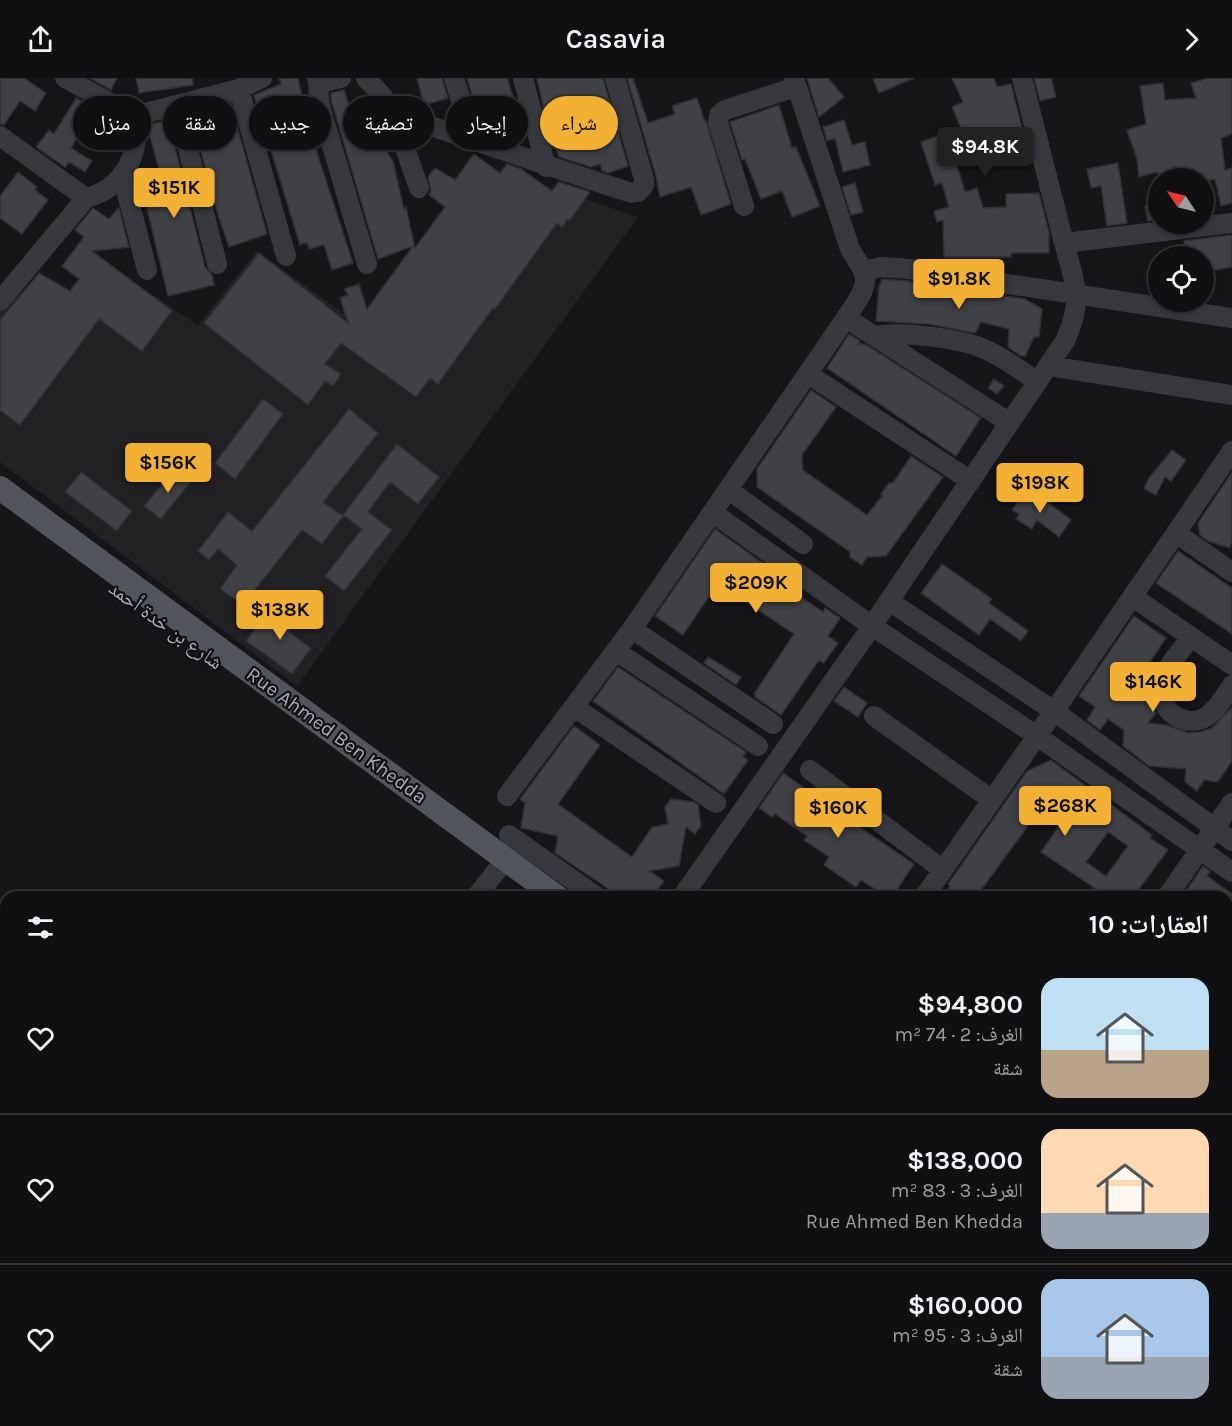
<!DOCTYPE html>
<html lang="ar">
<meta charset="utf-8">
<style>
:root{--surface:#101012;--page:#19191b;--text:#f1f3f6;--muted:#9c9d9f;--line:#303032;--accent:#f2b134}
body{margin:0;font-family:Karla,"Noto Naskh Arabic",sans-serif;background:var(--page);color:var(--text);direction:rtl;height:100vh;display:flex;flex-direction:column;font-size:22px;white-space:nowrap}
*{box-sizing:border-box;margin:0}
p{font-size:20px;color:var(--muted)}
.icon{flex:none;width:33px;height:33px;fill:none;stroke:currentColor;stroke-width:2;stroke-linecap:round;stroke-linejoin:round}
.map{position:relative;flex:1;overflow:hidden;direction:ltr}
.panel{position:absolute;left:0px;top:813px;width:1233px;height:536px;display:flex;flex-direction:column;background:var(--surface);border-radius:18px 18px 0 0;box-shadow:0 3px 9px #0003,0 0 0 2px var(--line);direction:rtl}
.panel>*{flex:none}
.hud{position:absolute;left:18px;top:18px;width:600px;height:54px;direction:rtl;display:flex;gap:12px}
.needle{width:39px;rotate:305deg}
.buttons{position:absolute;left:1148px;top:90px;display:grid;gap:12px}
.buttons a{display:grid;place-items:center;width:66px;height:66px;border-radius:50%;background:var(--surface);box-shadow:0 3px 9px #0003,0 0 0 2px var(--line);font-size:30px}
.price{position:absolute;translate:-50% -51px;padding:0 14px;border-radius:6px;background:var(--accent);color:#111;font-size:20px;line-height:39px;filter:drop-shadow(0 2px 3px #0008)}
.price::after{content:'';position:absolute;left:50%;top:36px;width:18px;height:14px;margin-left:-9px;background:inherit;clip-path:polygon(0 0,100% 0,50% 100%)}
.price.on{background:#222;color:#fff}
ul{padding:0;list-style:none}
li{display:flex;align-items:center;gap:18px;height:150px;padding:0 24px}
li+li{border-top:2px solid var(--line)}
li span{display:grid;place-items:center;flex:none;width:168px;height:120px;border-radius:18px;color:#555}
li>.icon{margin-inline-start:auto}
span .icon{width:72px;height:72px;fill:#fffc;stroke-width:1}
li b{font-size:26px}
h2{display:flex;justify-content:space-between;align-items:center;height:72px;padding:0 24px;font-size:26px}
.tag{padding:0 21px;border-radius:27px;background:var(--surface);box-shadow:0 3px 9px #0003,0 0 0 2px var(--line);font-size:21px;line-height:54px}
.tag.on{background:var(--accent);color:#111}
header{display:flex;justify-content:space-between;align-items:center;height:78px;padding:0 24px;background:var(--surface);font-size:27px;font-weight:600}
.map>svg:first-child{display:block}
</style>
<header><svg class="icon" aria-label="forward" viewBox="0 0 24 24"><path d="M9 5l7 7-7 7"/></svg>Casavia<svg class="icon" aria-label="share" viewBox="0 0 24 24"><path d="M12 15V3M7 8l5-5 5 5M5 13v7h14v-7"/></svg></header>
<div class="map">
<svg width="1232" height="1348" viewBox="0 0 1232 1348">
<rect width="100%" height="100%" fill="#161618"/>
<path fill="#222225" d="M481,86L638,139L297,608L0,384V233L35,203L90,237L123,197L198,247L257,173L364,250Z
M1232,1009V1299L1227,1296V1016Z
M578,1342H1188L1196,1348H569Z"/>
<path fill="#404145" stroke="#303034" stroke-width="1.5" fill-rule="evenodd" d="M0,0H24L46,15L35,33L20,23L4,47L0,46Z
M90,0H117L111,12Z
M136,0H192L193,7L139,15Z
M279,0H298L302,19L307,18V27L319,67L316,68L317,75L353,185L332,192L324,167L309,171L307,164L300,167L254,17L281,6Z
M417,0H442L448,20L424,27Z
M467,0H507L525,56L508,61L504,60L497,39L480,44Z
M537,0H603L628,88L608,95L602,93L600,86L591,89L559,79L547,45Z
M627,0H633L648,45L675,36L672,28L697,20L705,44L706,43L731,126L701,137L691,109L660,119L656,98Z
M807,0H828L844,19L819,39Z
M873,0H914L879,15Z
M952,0H994L997,9L1011,6L1029,78L999,85L997,73L982,79L978,68L954,77L965,114L977,110L983,130L1006,129V116L1039,115L1049,154V175H1011V179H944L943,142L937,144L934,133L949,129L942,105L935,107L921,64L961,50L952,29L963,24Z
M1034,0H1051L1056,19L1040,23Z
M1209,0H1232V56L1221,60L1225,92L1232,90V125L1221,128L1215,101L1203,103V100H1188L1186,91L1158,96L1157,94L1139,99L1137,81L1127,52L1146,46L1140,8L1163,5L1165,22L1196,20L1191,5Z
M344,12L357,50L371,39L383,54L377,59L393,83L404,132L406,129L415,170L445,129L429,117L431,112L428,99L435,90L455,102L474,76L500,95L507,86L521,91L552,113L559,104L590,114L570,142L568,141L562,149L557,145L495,231L493,230L438,306L430,300L416,319L341,265L325,286L341,296L333,308L325,303L308,327L204,245L259,175L348,245L340,220L348,217L345,211L359,206L367,231L413,168L378,181L331,22V15Z
M76,20L95,30L71,70L92,83L85,94L69,84L65,89L36,69L49,52L54,56Z
M231,26V42L235,41L267,156L229,169L213,122L192,36Z
M779,27L792,70L796,69L820,128L792,139L782,113L761,121L745,81L742,82L730,44Z
M168,42L205,189L212,197L214,207L168,218L141,106L162,103L147,47Z
M844,42L852,67L865,64L870,87L843,94L835,60L827,63L823,49Z
M1118,85L1127,145L1107,148L1101,108L1091,110L1087,91Z
M18,94L37,109L35,112L48,122L22,156L0,140V118Z
M855,105L863,134L851,137L842,109Z
M1158,125V140L1148,143L1145,128Z
M93,130L109,141L119,130L129,169L92,173L172,233L142,273L99,241L20,347L0,332V242L39,195L70,213L79,201L62,188L84,159L75,152Z
M1232,157V189L1203,194V178H1186L1184,163Z
M882,201L908,203L1025,221L1042,231L1039,259H1034L1025,278H1021L1008,269L1009,251L981,244L975,255L929,246L876,243L879,208Z
M849,256L860,263L859,266H865L981,340L956,378L827,290Z
M994,301L1004,308L997,316L988,310Z
M811,312L836,329L802,377L803,392L867,437L883,417L881,416L889,405H893L911,378L943,399L886,478L867,479L862,487L850,479V474L757,409V391Z
M263,321L283,336L235,401L215,385Z
M349,331L378,355L323,424L343,438L322,466L302,452L243,527L220,511L237,487L218,471L209,482L198,473L228,434L252,453Z
M397,366L439,399L418,426L390,404L368,434L392,452L344,513L325,498L362,451L343,437Z
M1172,372L1186,382L1171,403L1165,399L1156,417L1144,411L1149,400Z
M175,390L191,403L161,441L144,428Z
M81,394L132,433L117,453L65,414Z
M1232,394V464L1230,470L1208,463L1200,457L1198,445Z
M1033,413L1071,442L1059,459L1037,442L1032,451L1016,441L1019,436L1012,432L1023,416L1028,420Z
M715,451L778,496L774,501L823,534L825,530L840,540L828,558L838,565L824,585L819,582L781,637L755,619L756,617L754,616L794,556L740,520L748,508L726,493L683,557L655,538Z
M1178,473L1232,510V556L1156,505Z
M942,486L992,521L989,525L1028,553L1021,563L990,541L979,557L921,515Z
M294,528L303,535L289,554L311,570L292,596L246,563L265,537L280,547Z
M1134,538L1166,560L1130,614L1153,629L1156,635L1148,645L1167,647L1188,655L1200,654L1212,650L1232,629V683L1218,704L1204,702L1197,713L1185,704L1186,691L1149,688L1123,668L1124,652L1108,641L1100,652L1087,642L1095,629L1079,618Z
M708,579L741,599L736,607L704,585Z
M618,589L746,674L743,679L748,682L724,716L593,623Z
M844,609L867,625L858,639L834,623Z
M574,648L600,667L558,726L632,779L652,749L668,746L665,729L671,721L694,724L698,727L701,748L695,756L686,749L679,788L650,793L664,803L652,819H621L555,775L558,758L521,750L525,725L520,721Z
M1051,682L1152,757L1150,760L1168,772L1133,819H1090L1096,811L1041,774L1061,745L1041,730L976,819H941L950,808L948,806L1027,693ZM1108,754L1128,768L1106,798L1086,784Z
M783,695L823,723L822,724L914,786L892,819H887L861,802L856,809L824,787L829,779L804,762L807,758L775,736L772,739L759,730Z
M1203,788L1210,793L1207,798L1232,816V819H1182Z"/>
<g fill="none" stroke-linecap="round" stroke-linejoin="round">
<path stroke="#37383d" stroke-width="20" d="M65,0L134,38L239,11L262,0
M317,0L328,3L341,0
M318,0L319,24L367,186
M366,0L383,19L393,36C473,61 552,90 632,115L638,114L644,107V101L615,0
M454,0L473,61
M523,0L546,89
M1022,0L1064,165L1232,145
M239,11L286,178
M177,27L217,186
M393,36L419,110
M0,58L86,120
M122,96L147,192
M744,128L718,45L719,37L725,32L796,9
M864,193L881,189L909,191L1232,240
M0,223L86,120C124,110 142,75 134,38
M846,240L1010,345
M874,258C900,253 957,260 982,270C1002,278 1020,292 1038,304
M1049,288L1232,317
M808,296L971,403
M729,412L803,466
M713,435L872,548L1037,658L1232,794
M1176,455L1232,494
M1133,519L1232,587
M889,523L1054,633L1232,763
M632,551L773,646
M1191,559C1180,574 1162,592 1161,611C1159,633 1186,651 1206,639C1217,632 1225,618 1232,607
M616,573L758,668
M574,629L716,725
M874,638L992,722
M810,692L943,792
M507,718L632,551L846,240C854,227 871,208 863,193C859,184 852,177 849,168L794,0
M509,757L597,819
M476,819L498,791
M682,819L872,548L1065,263C1084,222 1075,206 1064,165
M924,819L1037,658L1232,373
M1167,819L1232,725
M1227,965L1232,958
M99,1348L103,1342"/>
<path stroke="#53555c" stroke-width="24" d="M0,410L557,819
M1227,1318L1232,1322"/>
</g>
<g text-anchor="middle" stroke-width="4.5" stroke-linejoin="round" paint-order="stroke">
<g font-size="20" fill="#a8adb8" stroke="#111113">
<text transform="translate(166 547) rotate(36)" y="7">شارع بن خدة أحمد</text>
<text transform="translate(337 657) rotate(36)" y="7">Rue Ahmed Ben Khedda</text>
</g>
</g>
</svg>
<div class="buttons">
<a><svg class="needle" viewBox="-14 -14 28 28"><path d="M0-13l5 13h-10z" fill="#e53935"/><path d="M0 13l5-13h-10z" fill="#9c9d9f"/></svg></a>
<a><svg class="icon" aria-label="locate" viewBox="0 0 24 24"><circle cx="12" cy="12" r="6"/><path d="M12 2v4M12 18v4M2 12h4M18 12h4"/></svg></a>
</div>
<b class="price on" style="left:985px;top:100px">$94.8K</b>
<b class="price" style="left:174px;top:141px">$151K</b>
<b class="price" style="left:959px;top:232px">$91.8K</b>
<b class="price" style="left:168px;top:416px">$156K</b>
<b class="price" style="left:1040px;top:436px">$198K</b>
<b class="price" style="left:756px;top:536px">$209K</b>
<b class="price" style="left:280px;top:563px">$138K</b>
<b class="price" style="left:1153px;top:635px">$146K</b>
<b class="price" style="left:1065px;top:759px">$268K</b>
<b class="price" style="left:838px;top:761px">$160K</b>
<div class="hud">
<a class="tag on">شراء</a>
<a class="tag">إيجار</a>
<a class="tag">تصفية</a>
<a class="tag">جديد</a>
<a class="tag">شقة</a>
<a class="tag">منزل</a>
</div>
<section class="panel">
<h2>العقارات: 10<svg class="icon" aria-label="filters" viewBox="0 0 24 24"><path d="M4 7h16M4 17h16"/><circle cx="9" cy="7" r="2"/><circle cx="15" cy="17" r="2"/></svg></h2>
<ul>
<li><span style="background:linear-gradient(#bfe0f5 60%,#b9a48a 0)"><svg class="icon" aria-label="home" viewBox="0 0 24 24"><path d="M3 11l9-7 9 7M6 9v11h12V9"/></svg></span><div><b>$94,800</b><p>الغرف: 2 · 74 m²</p><p>شقة</p></div><svg class="icon" aria-label="heart" viewBox="0 0 24 24"><path d="M12 20l-8-8c-3-5 5-10 8-4 3-6 11-1 8 4z"/></svg></li>
<li><span style="background:linear-gradient(#ffd9b3 70%,#9aa5b1 0)"><svg class="icon" aria-label="home" viewBox="0 0 24 24"><path d="M3 11l9-7 9 7M6 9v11h12V9"/></svg></span><div><b>$138,000</b><p>الغرف: 3 · 83 m²</p><p>Rue Ahmed Ben Khedda</p></div><svg class="icon" aria-label="heart" viewBox="0 0 24 24"><path d="M12 20l-8-8c-3-5 5-10 8-4 3-6 11-1 8 4z"/></svg></li>
<li><span style="background:linear-gradient(#a9c7e8 65%,#9aa5b1 0)"><svg class="icon" aria-label="home" viewBox="0 0 24 24"><path d="M3 11l9-7 9 7M6 9v11h12V9"/></svg></span><div><b>$160,000</b><p>الغرف: 3 · 95 m²</p><p>شقة</p></div><svg class="icon" aria-label="heart" viewBox="0 0 24 24"><path d="M12 20l-8-8c-3-5 5-10 8-4 3-6 11-1 8 4z"/></svg></li>
</ul>
</section>
</div>
